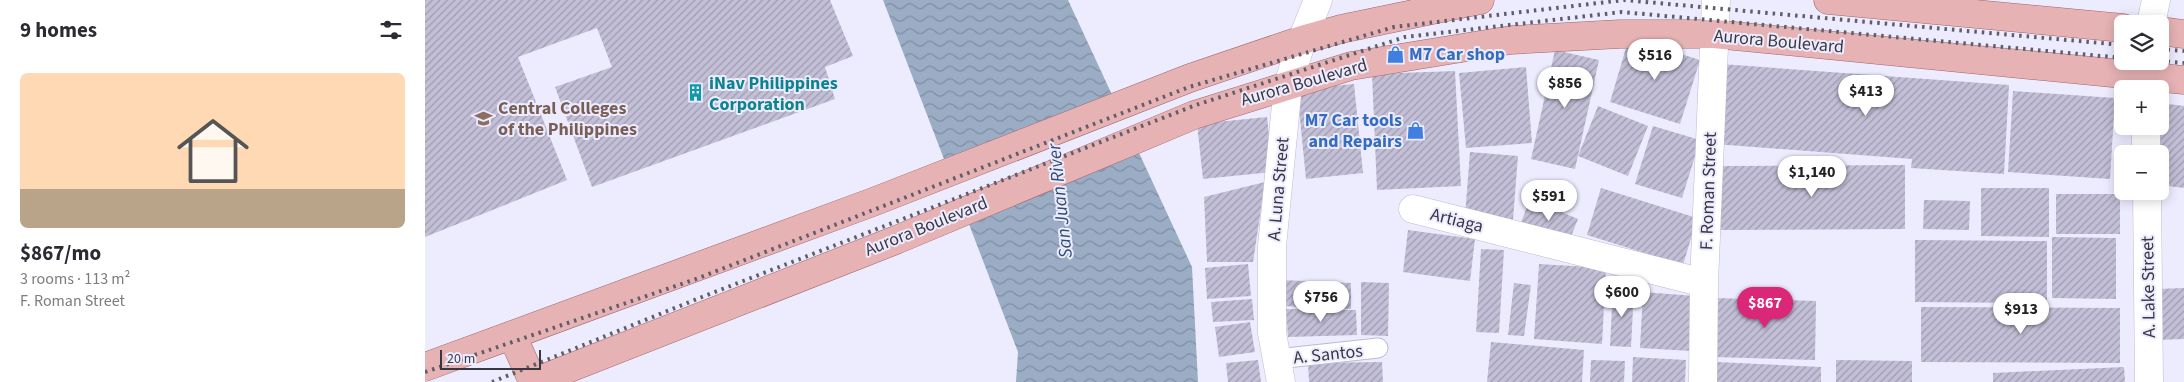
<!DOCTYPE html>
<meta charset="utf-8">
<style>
:root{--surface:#fff;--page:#f2f2f3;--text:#2b2b33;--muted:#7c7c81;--accent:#db2777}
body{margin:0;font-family:"Source Sans 3",sans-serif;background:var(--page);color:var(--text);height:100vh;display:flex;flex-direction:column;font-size:19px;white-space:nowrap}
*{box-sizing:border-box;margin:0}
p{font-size:16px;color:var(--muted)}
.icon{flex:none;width:28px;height:28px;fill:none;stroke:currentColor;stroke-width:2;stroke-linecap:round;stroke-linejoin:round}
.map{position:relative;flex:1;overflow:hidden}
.sheet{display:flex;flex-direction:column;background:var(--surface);width:425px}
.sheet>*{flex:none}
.fabs{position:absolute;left:1689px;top:15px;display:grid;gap:10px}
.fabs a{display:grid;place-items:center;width:55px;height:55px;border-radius:8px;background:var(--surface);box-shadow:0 2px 12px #0003;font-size:25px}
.scale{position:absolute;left:15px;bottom:12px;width:101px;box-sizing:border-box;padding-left:5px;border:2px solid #393842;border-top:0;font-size:14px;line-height:18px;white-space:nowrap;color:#393842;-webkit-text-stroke:4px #edecff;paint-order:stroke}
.price{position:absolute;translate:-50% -42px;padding:0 11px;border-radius:18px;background:#fff;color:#222;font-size:16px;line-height:32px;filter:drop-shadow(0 1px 2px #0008)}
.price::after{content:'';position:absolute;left:50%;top:30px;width:15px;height:11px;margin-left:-8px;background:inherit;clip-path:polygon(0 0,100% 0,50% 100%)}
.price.on{background:var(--accent);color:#fff}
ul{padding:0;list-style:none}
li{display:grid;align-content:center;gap:10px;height:265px;padding:0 20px}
li span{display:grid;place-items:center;height:155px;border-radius:8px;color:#555}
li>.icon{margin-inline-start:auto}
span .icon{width:90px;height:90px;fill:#fffc;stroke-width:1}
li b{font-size:21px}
h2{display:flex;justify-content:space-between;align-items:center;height:60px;padding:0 20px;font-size:21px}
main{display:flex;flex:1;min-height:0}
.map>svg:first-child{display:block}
</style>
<main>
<section class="sheet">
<h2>9 homes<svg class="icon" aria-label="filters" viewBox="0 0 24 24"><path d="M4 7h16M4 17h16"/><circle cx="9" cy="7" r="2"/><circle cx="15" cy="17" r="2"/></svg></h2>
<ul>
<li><span style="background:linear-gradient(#ffd9b3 75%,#b9a48a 0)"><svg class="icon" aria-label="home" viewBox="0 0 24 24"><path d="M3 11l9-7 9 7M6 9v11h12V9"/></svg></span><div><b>$867/mo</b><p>3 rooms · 113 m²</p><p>F. Roman Street</p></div></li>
</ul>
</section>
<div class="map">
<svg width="1759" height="382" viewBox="0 0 1759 382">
<defs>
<pattern id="water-waves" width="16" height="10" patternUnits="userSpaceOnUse" patternTransform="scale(1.25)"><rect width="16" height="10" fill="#9aadc5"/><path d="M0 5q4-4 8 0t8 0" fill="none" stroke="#7f8ea2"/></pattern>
<pattern id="building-hatch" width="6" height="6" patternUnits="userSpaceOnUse" patternTransform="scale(1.25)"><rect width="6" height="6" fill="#c2bfd7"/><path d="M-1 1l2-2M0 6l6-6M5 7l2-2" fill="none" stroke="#9f9cb0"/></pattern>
</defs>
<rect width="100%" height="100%" fill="#edecff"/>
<path fill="url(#water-waves)" d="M458,0H643L767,267L773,382H591L593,352Z"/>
<path fill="#edecff" d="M696,108L709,135L533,203L523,175Z"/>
<path fill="url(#building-hatch)" d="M0,0H405L428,56L400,67L410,99L167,187L130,87L187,67L172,28L93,57L142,180L0,237Z
M1204,38L1275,60L1255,124L1185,102Z
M1130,50L1174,60L1150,169L1106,159Z
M1296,64L1584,85L1579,174L1486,168L1487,159L1290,144Z
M1101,67L1107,143L1041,148L1034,73Z
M1030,71L1036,186L952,190L947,74Z
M929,84L938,173L881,179L872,89Z
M1588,91L1690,98L1685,179L1583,172Z
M1735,103L1759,106V188L1735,185V154H1729L1732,126H1735Z
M1173,106L1223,126L1203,176L1153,156Z
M842,117L848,172L778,179L772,124Z
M1228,126L1275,140L1257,198L1210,184Z
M1045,152L1093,156L1088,220L1040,216Z
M1480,165V229L1294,230V166Z
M840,182L828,262H782L779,197Z
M1176,188L1272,218L1258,265L1162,235Z
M1556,188H1624V237L1556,236Z
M1631,194H1695V234H1631Z
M1105,199L1153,219L1143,244L1095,225Z
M1499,200L1545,201L1544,230L1498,229Z
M983,230L1050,239L1045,281L978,272Z
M1627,237L1691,238V299L1627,298Z
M1490,240L1622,241V303L1490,302Z
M1056,249L1079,250L1074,333L1051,332Z
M823,264L826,296L782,299L780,268Z
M1114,264L1181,268L1177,344L1109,339Z
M856,280L926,283V309L855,306Z
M936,282L964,283L963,336L936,335Z
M1089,283L1106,285L1099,336L1083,335Z
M1188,288L1209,290L1206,347L1185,346Z
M1759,288V339L1733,340L1731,289Z
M1218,292L1270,296L1266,351L1215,348Z
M1291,298L1391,301L1390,360L1289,357Z
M827,299L829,320L788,322L786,302Z
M1496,307L1695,308V363L1496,362Z
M861,309L931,310L932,335L863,337Z
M825,322L830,352L794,357L790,327Z
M1066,342L1159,350L1157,382H1062Z
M1208,357L1261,360L1260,382H1207Z
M833,360L836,382H803L801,363Z
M1166,360L1200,361L1199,382H1165Z
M1411,360L1487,361V382H1411Z
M957,362L958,382H884L883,363Z
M1292,362L1396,367V382H1291Z
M1699,367L1700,382H1568V373Z"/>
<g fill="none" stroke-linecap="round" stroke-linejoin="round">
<defs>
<path id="service" d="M852,359L953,348"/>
<path id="minor" d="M1726,24L1731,0
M1721,126V154
M1722,191L1724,382
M988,209L1279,283
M856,382L847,333V246L863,85L877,40L893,0
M1278,382L1279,283L1291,0"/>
<path id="primary" d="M1403,0L1698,28
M1735,31L1759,34
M87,335L108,382
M0,367L448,202L765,78L877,40L916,29L1055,0
M109,382L471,240L769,115L926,66L1086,40L1195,34H1289L1759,80"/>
</defs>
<use href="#service" stroke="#bcbad1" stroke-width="21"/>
<use href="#minor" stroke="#bcbad1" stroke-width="29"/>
<use href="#primary" stroke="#9f666c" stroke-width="29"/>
<use href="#service" stroke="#fff" stroke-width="19"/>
<use href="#minor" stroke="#fff" stroke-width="28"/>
<use href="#primary" stroke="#e6b2b4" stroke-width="28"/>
<path stroke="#5e5d69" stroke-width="4" stroke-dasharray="2.5 5" stroke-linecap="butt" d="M1735,49L1759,51
M1735,61L1759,63
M0,372L271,279L764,87L969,27L1199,0L1698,45
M67,382L277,297L771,105L980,37L1197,12L1698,58"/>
</g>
<defs>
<symbol id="shop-bare" viewBox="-9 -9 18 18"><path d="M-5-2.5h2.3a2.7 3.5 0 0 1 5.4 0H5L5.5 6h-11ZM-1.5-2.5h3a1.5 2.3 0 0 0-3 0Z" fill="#3f7fe0" stroke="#edecff" stroke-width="2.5" paint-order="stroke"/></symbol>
<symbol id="building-bare" viewBox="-9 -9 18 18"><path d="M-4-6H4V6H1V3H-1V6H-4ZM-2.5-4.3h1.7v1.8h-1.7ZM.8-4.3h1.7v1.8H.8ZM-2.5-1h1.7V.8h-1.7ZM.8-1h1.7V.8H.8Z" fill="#0f9aa8" stroke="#edecff" stroke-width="2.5" paint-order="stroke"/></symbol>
<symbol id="university-bare" viewBox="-9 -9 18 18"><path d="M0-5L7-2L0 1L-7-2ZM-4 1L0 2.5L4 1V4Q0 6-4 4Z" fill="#8d6e63" stroke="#edecff" stroke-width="2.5" paint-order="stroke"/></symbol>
</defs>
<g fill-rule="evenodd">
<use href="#shop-bare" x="958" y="42" width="25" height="25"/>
<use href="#building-bare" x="258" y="80" width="25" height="25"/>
<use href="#university-bare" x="46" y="106" width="25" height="25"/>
<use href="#shop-bare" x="978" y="118" width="25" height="25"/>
</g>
<g text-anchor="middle" stroke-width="4" stroke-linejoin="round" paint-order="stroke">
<g font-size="18" fill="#393842" stroke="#edecff">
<text transform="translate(1354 41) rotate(5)" y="6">Aurora Boulevard</text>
<text transform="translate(879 82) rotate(-16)" y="6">Aurora Boulevard</text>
<text transform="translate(853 189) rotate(-85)" y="6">A. Luna Street</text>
<text transform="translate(1283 191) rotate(-88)" y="6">F. Roman Street</text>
<text transform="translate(1032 220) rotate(14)" y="6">Artiaga</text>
<text transform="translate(501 226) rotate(-22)" y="6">Aurora Boulevard</text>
<text transform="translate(1723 287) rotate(-91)" y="6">A. Lake Street</text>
<text transform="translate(903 354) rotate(-6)" y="6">A. Santos</text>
</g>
<g font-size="18" font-weight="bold" fill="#366cbe" stroke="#edecff" text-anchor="start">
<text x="984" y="60">M7 Car shop</text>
<text x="977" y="126" text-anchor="end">M7 Car tools<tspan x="977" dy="21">and Repairs</tspan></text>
</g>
<g font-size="18" font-weight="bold" fill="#0d838f" stroke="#edecff" text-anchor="start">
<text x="284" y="89">iNav Philippines<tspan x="284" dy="21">Corporation</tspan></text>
</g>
<g font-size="18" font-weight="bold" fill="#785e54" stroke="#edecff" text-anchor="start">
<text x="73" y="114">Central Colleges<tspan x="73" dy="21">of the Philippines</tspan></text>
</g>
<g font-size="19" font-style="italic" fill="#2e4c70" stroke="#edecff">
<text transform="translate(634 201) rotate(-96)" y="7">San Juan River</text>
</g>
</g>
</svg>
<div class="fabs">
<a><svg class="icon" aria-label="layers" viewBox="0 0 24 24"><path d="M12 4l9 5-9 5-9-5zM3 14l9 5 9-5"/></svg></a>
<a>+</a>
<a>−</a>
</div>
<div class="scale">20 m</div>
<b class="price" style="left:1230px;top:81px">$516</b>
<b class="price" style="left:1140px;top:109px">$856</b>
<b class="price" style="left:1441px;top:117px">$413</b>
<b class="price" style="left:1387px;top:198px">$1,140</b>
<b class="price" style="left:1124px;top:222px">$591</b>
<b class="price" style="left:1197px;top:318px">$600</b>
<b class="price" style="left:896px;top:323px">$756</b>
<b class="price on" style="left:1340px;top:329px">$867</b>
<b class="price" style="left:1596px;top:335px">$913</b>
</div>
</main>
